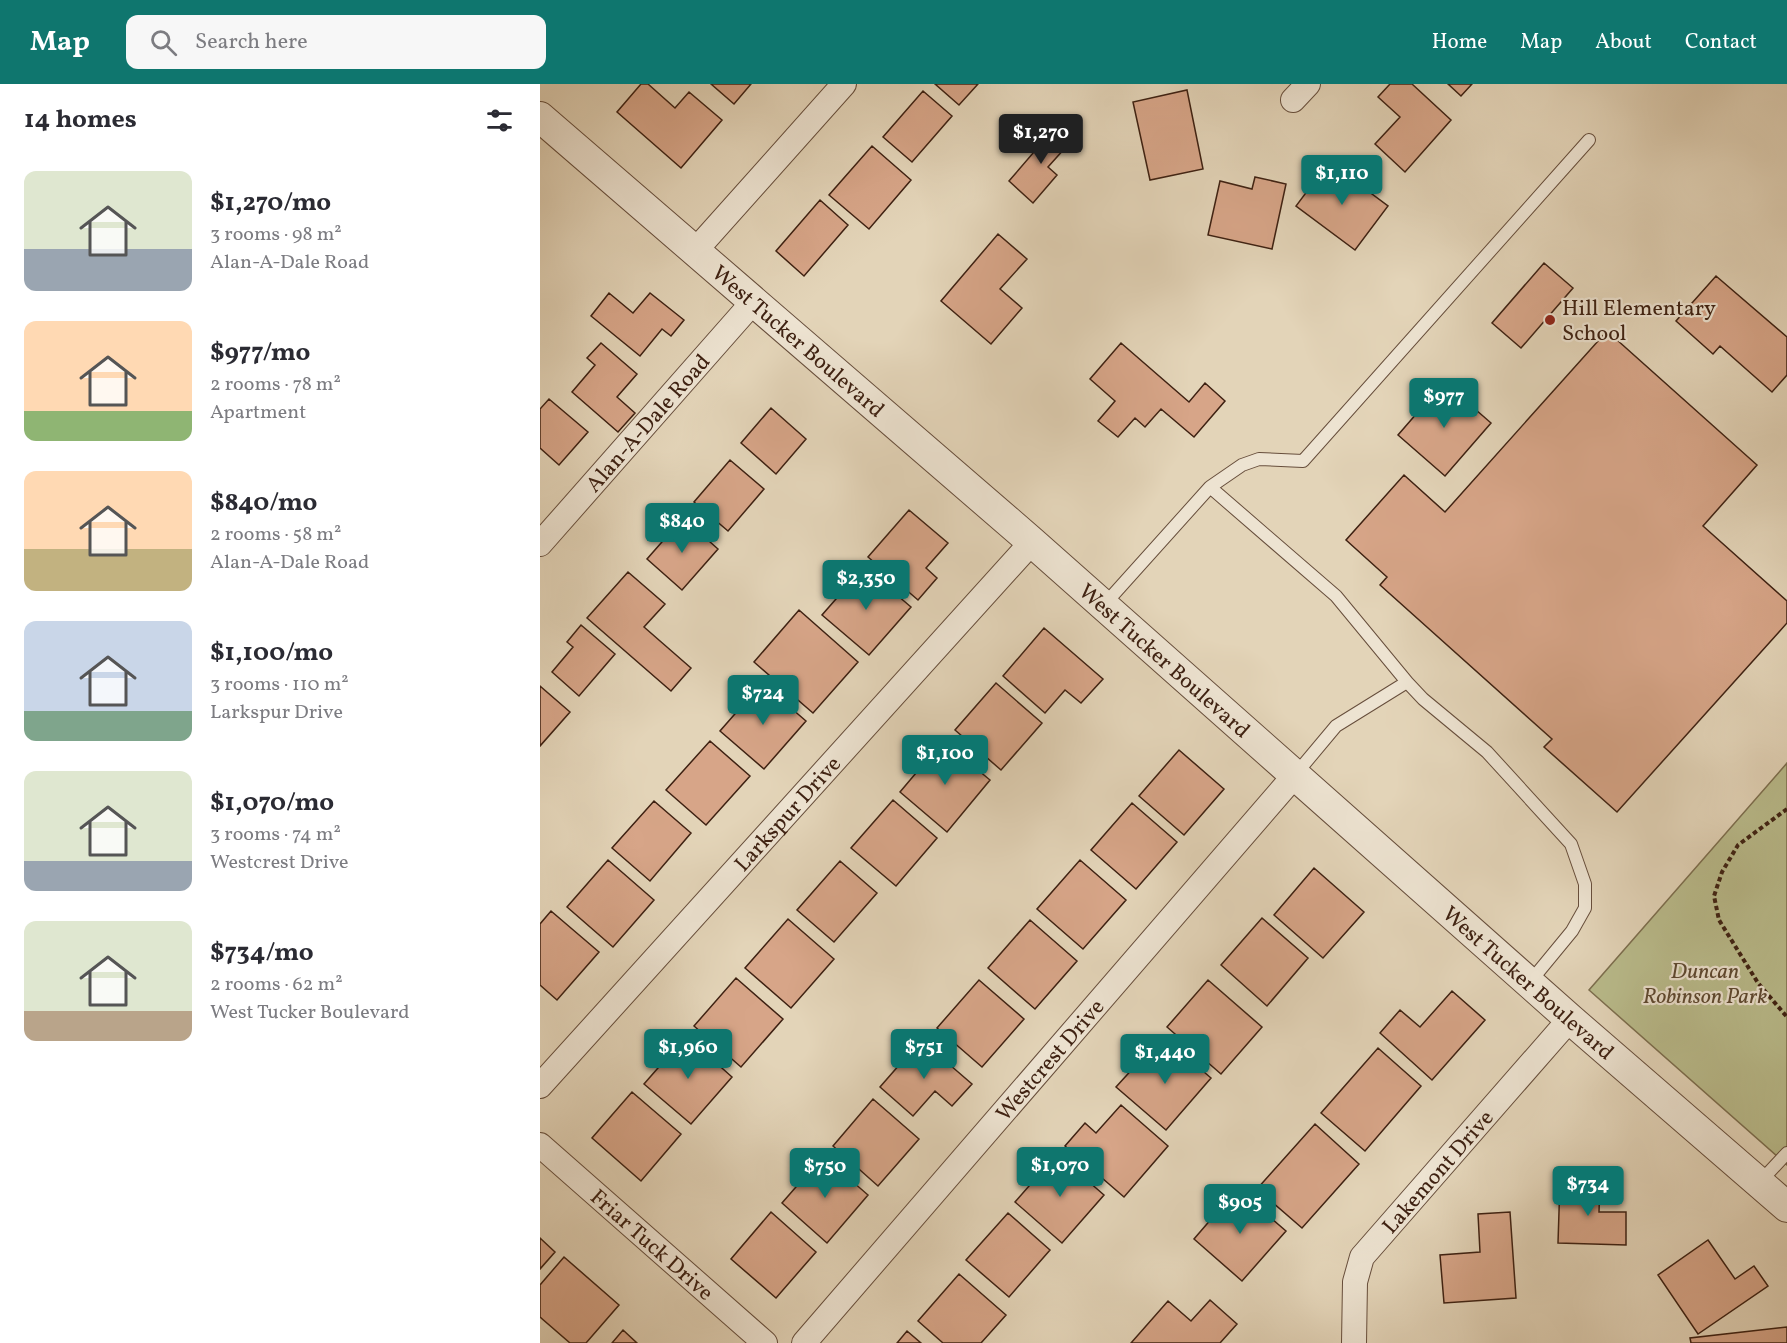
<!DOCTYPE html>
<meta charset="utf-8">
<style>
:root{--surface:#fff;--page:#f7f7f7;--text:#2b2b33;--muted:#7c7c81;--accent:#0f766e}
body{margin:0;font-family:Vollkorn,serif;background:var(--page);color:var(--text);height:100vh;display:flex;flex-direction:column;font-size:22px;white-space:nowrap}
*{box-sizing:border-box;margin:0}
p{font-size:20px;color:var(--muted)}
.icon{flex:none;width:33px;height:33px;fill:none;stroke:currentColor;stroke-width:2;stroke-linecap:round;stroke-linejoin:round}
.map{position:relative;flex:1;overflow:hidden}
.details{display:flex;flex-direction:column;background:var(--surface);width:540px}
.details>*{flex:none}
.price{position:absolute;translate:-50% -51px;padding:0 14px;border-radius:6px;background:var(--accent);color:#fff;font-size:20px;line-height:39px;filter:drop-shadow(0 2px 3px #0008)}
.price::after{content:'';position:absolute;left:50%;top:36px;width:18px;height:14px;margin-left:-9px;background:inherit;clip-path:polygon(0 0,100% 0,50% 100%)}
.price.selected{background:#222;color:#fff}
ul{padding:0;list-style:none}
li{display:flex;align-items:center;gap:18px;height:150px;padding:0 24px}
li span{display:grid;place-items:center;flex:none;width:168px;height:120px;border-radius:12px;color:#555}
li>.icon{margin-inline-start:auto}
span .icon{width:72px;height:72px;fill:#fffc;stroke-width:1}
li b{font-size:26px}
h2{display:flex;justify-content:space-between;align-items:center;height:72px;padding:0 24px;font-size:26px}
header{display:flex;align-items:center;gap:36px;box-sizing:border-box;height:84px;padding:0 30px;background:var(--accent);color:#fff}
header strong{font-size:28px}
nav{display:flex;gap:33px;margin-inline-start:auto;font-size:21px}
.search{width:420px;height:54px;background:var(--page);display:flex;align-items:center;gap:15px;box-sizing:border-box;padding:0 21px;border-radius:12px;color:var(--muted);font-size:22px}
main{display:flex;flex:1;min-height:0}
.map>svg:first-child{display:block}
</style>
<header>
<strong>Map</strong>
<div class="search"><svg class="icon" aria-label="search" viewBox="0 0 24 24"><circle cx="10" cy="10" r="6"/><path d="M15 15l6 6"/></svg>Search here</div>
<nav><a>Home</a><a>Map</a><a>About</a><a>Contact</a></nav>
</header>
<main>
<section class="details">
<h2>14 homes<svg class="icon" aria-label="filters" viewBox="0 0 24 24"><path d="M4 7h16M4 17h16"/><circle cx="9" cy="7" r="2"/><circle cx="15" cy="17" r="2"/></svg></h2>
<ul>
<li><span style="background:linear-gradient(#dfe7d0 65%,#9aa5b1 0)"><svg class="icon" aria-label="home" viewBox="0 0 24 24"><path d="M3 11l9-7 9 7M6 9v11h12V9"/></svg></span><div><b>$1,270/mo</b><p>3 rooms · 98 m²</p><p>Alan-A-Dale Road</p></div></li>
<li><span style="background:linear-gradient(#ffd9b3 75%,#8fb573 0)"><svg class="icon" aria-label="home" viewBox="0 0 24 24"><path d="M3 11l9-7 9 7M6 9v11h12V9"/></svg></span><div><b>$977/mo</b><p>2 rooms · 78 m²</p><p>Apartment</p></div></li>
<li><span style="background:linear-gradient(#ffd9b3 65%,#c2b280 0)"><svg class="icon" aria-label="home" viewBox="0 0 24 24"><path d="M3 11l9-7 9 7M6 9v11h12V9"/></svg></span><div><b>$840/mo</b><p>2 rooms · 58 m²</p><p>Alan-A-Dale Road</p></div></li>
<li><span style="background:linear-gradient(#c9d6e8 75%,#7fa58c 0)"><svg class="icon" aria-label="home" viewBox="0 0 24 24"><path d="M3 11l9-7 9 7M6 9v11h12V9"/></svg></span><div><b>$1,100/mo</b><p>3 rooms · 110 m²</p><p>Larkspur Drive</p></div></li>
<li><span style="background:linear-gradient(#dfe7d0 75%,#9aa5b1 0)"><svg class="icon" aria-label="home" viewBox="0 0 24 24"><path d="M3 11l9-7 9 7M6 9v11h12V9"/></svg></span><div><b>$1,070/mo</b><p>3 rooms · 74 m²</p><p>Westcrest Drive</p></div></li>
<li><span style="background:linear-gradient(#dfe7d0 75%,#b9a48a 0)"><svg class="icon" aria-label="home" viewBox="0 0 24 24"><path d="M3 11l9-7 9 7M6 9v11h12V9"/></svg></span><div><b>$734/mo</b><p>2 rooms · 62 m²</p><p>West Tucker Boulevard</p></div></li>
</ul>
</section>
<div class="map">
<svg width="1247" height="1259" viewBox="0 0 1247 1259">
<rect width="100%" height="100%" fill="#e3d4b8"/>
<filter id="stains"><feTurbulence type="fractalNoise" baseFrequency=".00333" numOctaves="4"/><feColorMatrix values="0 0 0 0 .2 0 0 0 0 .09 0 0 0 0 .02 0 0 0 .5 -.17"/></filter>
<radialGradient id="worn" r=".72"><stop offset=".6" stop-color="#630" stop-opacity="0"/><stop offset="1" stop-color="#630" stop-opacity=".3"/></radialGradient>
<path fill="#b9bb8b" stroke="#7c6e4e" stroke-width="1.5" d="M1247,679V1081L1049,906Z"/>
<path fill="#d7a588" stroke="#3e2112" stroke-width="1.5" d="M101,0H108L135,24L149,8L182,36L141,84L77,28Z
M171,0H211L194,20Z
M395,0H438L419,21Z
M850,0H872L911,36L865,88L835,60L860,33L838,13Z
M908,0H932L921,12Z
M647,6L663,85L610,96L593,18Z
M383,7L412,32L372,78L343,53Z
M518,40L534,54L508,83L517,91L493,119L469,97Z
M332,62L371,96L329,145L289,111Z
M789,78L848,122L815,166L756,122Z
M715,93L746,100L732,165L668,151L680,97L712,105Z
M280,116L308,141L264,192L236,167Z
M458,150L487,175L460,205L482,224L451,260L401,217Z
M1004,179L1033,204L981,264L952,239Z
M1176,192L1247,253V291L1232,308L1180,262L1173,270L1136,237Z
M69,209L93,229L110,209L144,236L131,252L122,245L100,272L51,232Z
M1067,247L1217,381L1163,442L1247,517V539L1077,728L1004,663L1012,655L840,501L847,493L806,456L864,391L905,428Z
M61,259L97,290L77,313L95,329L78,348L32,308L55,281L47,274Z
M581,259L649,318L665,299L685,317L654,353L621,325L605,343L595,334L578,353L558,337L575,317L550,295Z
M904,298L951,339L905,392L858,351Z
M9,315L48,348L19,381L0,364V325Z
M231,324L266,355L236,390L201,359Z
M190,376L224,405L188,447L154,418Z
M369,426L408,459L386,484L397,494L378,516L328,473Z
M143,434L178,465L142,506L107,475Z
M324,483L371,523L329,571L282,531Z
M88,488L125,520L104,543L151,584L131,607L47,534Z
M259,526L318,578L273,629L214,578Z
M41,541L75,570L39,612L12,588L33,563L27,558Z
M504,544L563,595L541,619L525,606L505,629L463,592Z
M222,599L266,637L224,685L180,647Z
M456,599L502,639L461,686L415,646Z
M0,602L30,628L0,662Z
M170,657L210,692L166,741L126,706Z
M403,657L450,696L407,748L360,708Z
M639,666L684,705L644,751L599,712Z
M353,716L397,754L356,802L311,764Z
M114,717L151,749L110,797L72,764Z
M592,719L637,758L596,805L551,766Z
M68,776L114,816L73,863L27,823Z
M540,776L586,816L543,865L497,825Z
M300,777L337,809L294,858L257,826Z
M774,784L824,828L783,874L734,831Z
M11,827L59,868L17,916L0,901V840Z
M722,834L768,874L727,922L681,881Z
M248,835L294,875L251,924L205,884Z
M490,836L537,877L495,925L448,884Z
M196,894L243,935L201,983L154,942Z
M439,896L484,935L442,983L397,944Z
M668,896L722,943L681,990L627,943Z
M912,907L945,936L892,996L840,949L860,926L880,943Z
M146,952L192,993L151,1040L104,1000Z
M381,956L432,1000L412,1022L395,1007L373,1032L340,1003Z
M627,956L671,994L626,1046L576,1003L596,981L602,986Z
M838,964L881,1002L825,1067L781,1029Z
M92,1008L141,1050L101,1097L52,1054Z
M333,1015L379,1055L338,1102L293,1062Z
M581,1021L628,1062L584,1113L525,1062L545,1039L556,1049Z
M775,1040L819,1080L762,1144L717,1105Z
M517,1070L564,1111L522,1159L475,1118Z
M283,1072L328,1111L287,1159L242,1119Z
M1020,1097L1060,1098L1059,1128H1086V1161L1018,1159Z
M697,1105L746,1147L702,1197L654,1155Z
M231,1128L276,1168L236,1214L191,1175Z
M970,1128L976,1214L904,1219L900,1171L940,1168L938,1130Z
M468,1129L510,1166L469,1213L426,1176Z
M0,1154L15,1168L0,1185Z
M1168,1156L1195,1195L1214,1182L1228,1202L1158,1250L1118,1191Z
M24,1173L79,1221L46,1259H30L0,1233V1201Z
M419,1190L466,1231L441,1259H403L378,1237Z
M670,1216L697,1240L680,1259H591L628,1217L651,1237Z
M1247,1243V1259H1151L1150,1254Z
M83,1246L97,1259H72Z
M367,1247L381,1259H357Z"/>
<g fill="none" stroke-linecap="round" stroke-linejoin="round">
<defs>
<path id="service" d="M670,403L702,381L719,375L763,377L1049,56
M564,521L670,403L796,512L867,598
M755,691L796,642L867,598L883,615L947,668L1031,760L1045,800V824L1032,847L990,898
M1219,1099L1247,1069"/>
<g id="minor">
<path d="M753,16L768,0"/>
<path d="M155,167L304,0"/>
<path id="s1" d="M0,460L214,217"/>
<path id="s2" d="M0,1002L492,458"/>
<path id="s3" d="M0,1061L225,1259"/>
<path id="s4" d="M264,1259L755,691"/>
<path id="s5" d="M814,1259L815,1198L822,1173L1030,935"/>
</g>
<g id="tertiary">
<path id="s6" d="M0,33L492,458L1030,935L1247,1123"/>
</g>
</defs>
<use href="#service" stroke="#674e3c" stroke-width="14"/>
<use href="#minor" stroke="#674e3c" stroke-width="26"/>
<use href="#tertiary" stroke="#674e3c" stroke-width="32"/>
<path stroke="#3e2112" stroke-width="4" stroke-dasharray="4.5 3" stroke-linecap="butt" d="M1247,725L1198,761L1182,788L1174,812L1179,836L1218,899L1247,933"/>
<use href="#service" stroke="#ede3d1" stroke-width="12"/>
<use href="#minor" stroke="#ede3d1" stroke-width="24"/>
<use href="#tertiary" stroke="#ede3d1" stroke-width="30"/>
</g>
<circle fill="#8f2418" stroke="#ede3d1" stroke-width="2" cx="1010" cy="236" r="6"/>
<g text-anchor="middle" stroke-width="4.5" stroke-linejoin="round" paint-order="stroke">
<g font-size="22" fill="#3e2112" stroke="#ede3d1" text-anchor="start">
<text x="1022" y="231">Hill Elementary<tspan x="1022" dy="25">School</tspan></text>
</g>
<g font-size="22" fill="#3e2112" stroke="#ede3d1">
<text dy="8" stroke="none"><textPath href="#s6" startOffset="342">West Tucker Boulevard</textPath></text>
<text dy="8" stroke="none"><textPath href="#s1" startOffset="162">Alan-A-Dale Road</textPath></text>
<text dy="8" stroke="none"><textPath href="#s6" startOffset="828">West Tucker Boulevard</textPath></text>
<text dy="8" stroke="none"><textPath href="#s2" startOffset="368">Larkspur Drive</textPath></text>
<text dy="8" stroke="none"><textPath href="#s6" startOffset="1314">West Tucker Boulevard</textPath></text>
<text dy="8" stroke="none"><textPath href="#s4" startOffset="375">Westcrest Drive</textPath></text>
<text dy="8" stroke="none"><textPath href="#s5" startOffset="201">Lakemont Drive</textPath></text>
<text dy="8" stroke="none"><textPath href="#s3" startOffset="150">Friar Tuck Drive</textPath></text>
</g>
<g font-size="22" font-style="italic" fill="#5d4830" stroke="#ede3d1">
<text x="1165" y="894">Duncan<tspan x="1165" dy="25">Robinson Park</tspan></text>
</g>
</g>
<rect width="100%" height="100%" filter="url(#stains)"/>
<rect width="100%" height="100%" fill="url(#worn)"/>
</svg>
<b class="price selected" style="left:501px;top:81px">$1,270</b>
<b class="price" style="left:802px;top:122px">$1,110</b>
<b class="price" style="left:904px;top:345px">$977</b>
<b class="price" style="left:142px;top:470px">$840</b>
<b class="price" style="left:326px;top:527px">$2,350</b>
<b class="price" style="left:223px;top:642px">$724</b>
<b class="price" style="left:405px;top:702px">$1,100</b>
<b class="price" style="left:148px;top:996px">$1,960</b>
<b class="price" style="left:384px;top:996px">$751</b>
<b class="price" style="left:625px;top:1001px">$1,440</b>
<b class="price" style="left:520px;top:1114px">$1,070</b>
<b class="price" style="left:285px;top:1115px">$750</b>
<b class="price" style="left:1048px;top:1133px">$734</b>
<b class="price" style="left:700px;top:1151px">$905</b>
</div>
</main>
